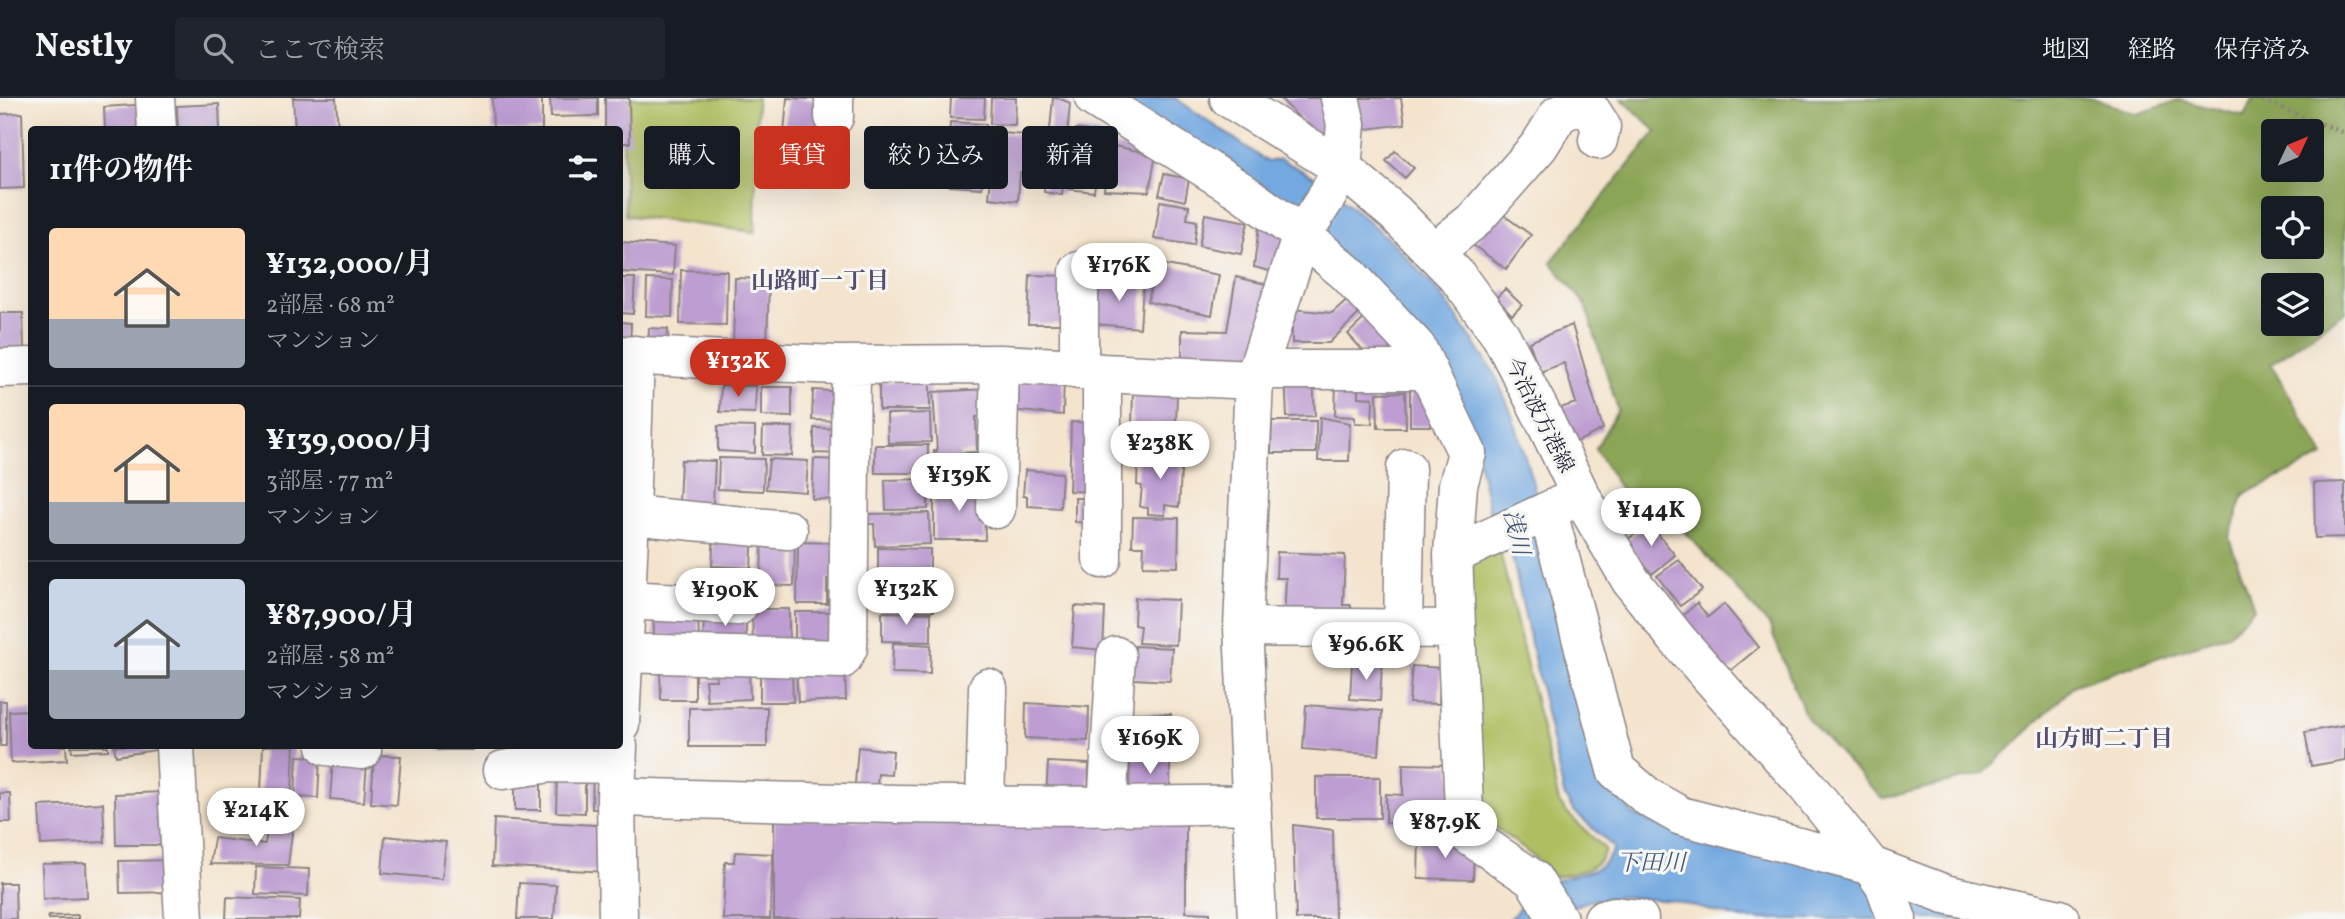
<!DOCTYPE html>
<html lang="ja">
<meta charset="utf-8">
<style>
:root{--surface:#171b24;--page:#20242c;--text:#f1f3f6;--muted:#9ea1a6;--line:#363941;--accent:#c8321e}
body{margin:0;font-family:Vollkorn,"Noto Serif JP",serif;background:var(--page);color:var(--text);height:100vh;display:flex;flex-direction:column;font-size:26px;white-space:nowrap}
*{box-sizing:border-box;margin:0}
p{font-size:23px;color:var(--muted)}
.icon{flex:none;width:38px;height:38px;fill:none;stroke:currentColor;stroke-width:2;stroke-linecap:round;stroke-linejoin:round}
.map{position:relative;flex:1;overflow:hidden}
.sheet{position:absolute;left:28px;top:28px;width:595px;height:623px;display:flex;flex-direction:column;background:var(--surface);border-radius:7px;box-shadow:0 7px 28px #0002}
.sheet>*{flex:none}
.banner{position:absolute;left:644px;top:28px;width:665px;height:63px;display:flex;gap:14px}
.needle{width:46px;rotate:46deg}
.fabs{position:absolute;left:2261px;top:21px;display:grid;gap:14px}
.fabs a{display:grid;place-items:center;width:63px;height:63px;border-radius:7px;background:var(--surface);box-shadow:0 7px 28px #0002;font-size:35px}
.price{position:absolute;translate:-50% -60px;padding:0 16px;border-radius:24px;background:#fff;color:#222;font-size:23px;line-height:46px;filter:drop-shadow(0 2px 4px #0008)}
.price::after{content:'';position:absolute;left:50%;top:42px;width:21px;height:16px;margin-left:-10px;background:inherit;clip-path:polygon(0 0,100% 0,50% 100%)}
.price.current{background:var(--accent);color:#fff}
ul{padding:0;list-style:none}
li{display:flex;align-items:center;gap:21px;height:175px;padding:0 21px}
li+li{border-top:2px solid var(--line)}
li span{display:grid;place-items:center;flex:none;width:196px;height:140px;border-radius:7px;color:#555}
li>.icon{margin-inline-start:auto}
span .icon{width:84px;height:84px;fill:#fffc;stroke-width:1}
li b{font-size:30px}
h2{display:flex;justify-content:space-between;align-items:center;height:84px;padding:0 21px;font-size:30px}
.pill{padding:0 24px;border-radius:7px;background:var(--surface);box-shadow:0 7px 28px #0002;font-size:24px;line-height:63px}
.pill.current{background:var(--accent);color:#fff}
header{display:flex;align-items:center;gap:42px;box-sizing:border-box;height:98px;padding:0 35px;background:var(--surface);border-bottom:2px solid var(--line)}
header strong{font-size:33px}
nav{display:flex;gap:38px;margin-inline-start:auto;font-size:24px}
.search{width:490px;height:63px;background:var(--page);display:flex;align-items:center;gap:18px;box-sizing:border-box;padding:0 24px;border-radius:7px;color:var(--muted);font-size:26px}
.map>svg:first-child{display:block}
</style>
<header>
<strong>Nestly</strong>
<div class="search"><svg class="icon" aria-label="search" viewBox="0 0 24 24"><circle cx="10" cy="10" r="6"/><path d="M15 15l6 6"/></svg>ここで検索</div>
<nav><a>地図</a><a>経路</a><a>保存済み</a></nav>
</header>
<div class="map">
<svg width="2345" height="821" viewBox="0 0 2345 821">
<rect width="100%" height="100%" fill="#f6f6f2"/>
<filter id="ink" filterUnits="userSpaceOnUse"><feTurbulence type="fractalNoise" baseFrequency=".0143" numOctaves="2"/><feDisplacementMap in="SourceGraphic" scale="14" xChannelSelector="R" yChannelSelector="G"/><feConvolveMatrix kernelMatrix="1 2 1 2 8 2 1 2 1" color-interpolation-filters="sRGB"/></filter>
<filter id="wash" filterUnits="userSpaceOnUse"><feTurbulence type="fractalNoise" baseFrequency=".00686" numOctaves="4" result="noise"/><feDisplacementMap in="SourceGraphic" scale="28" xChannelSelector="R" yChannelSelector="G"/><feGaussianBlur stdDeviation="1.57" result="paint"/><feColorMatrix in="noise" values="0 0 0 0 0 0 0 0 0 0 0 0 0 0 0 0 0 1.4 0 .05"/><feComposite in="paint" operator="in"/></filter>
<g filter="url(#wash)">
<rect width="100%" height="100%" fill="#f4e4ce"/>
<path fill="#afbe60" stroke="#68704e" stroke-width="2" d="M622,0H757L755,134L625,117Z
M1499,449L1559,704L1567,715L1605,751C1601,773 1573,775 1554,779L1539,763L1484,720L1467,574L1462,460Z"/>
<path fill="#8ba556" stroke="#566448" stroke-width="2" fill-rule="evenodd" d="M1621,0H2093L2137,16L2180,2L2244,18L2254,0H2345V213L2271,266L2324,358L2244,396L2229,440L2254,510L2229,536L2075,587L1983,676L1882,701L1806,619L1769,527L1662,408L1627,401L1595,351L1618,312L1585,206L1551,164L1656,33ZM2273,33H2312V72H2273ZM2273,110H2312V149H2273ZM2273,187H2312V226H2273Z"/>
<path fill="#73a8e0" stroke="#4a658e" stroke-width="2" d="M1103,0H1175L1268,64L1280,61L1321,82L1394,146L1437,192L1453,213L1494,275L1506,302L1516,328L1536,396L1544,433L1623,702L1632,716L1658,727L2028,821H1743L1673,803L1622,799L1591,802L1574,808L1559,821H1510C1523,805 1539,790 1558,782C1583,773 1601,778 1614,750L1573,712L1564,697L1508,440L1493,428L1477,357L1434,263Z"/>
<g id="blocks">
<path fill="#bd9dd2" d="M293,0H336L338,32H295Z
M492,0H542V32H493Z
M550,0H598V18L551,19Z
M605,0H629L630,45H620V32H605Z
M787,0L830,2L824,76L781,72Z
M951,0H985L984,21L950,20Z
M991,0H1016L1015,27L990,26Z
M1053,0H1059L1070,5L1062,97L1044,94Z
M1280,0H1330L1326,48Z
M1355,0H1401L1405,26L1360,32Z
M149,6L150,32H105L104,9Z
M219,6L220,32H178L177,8Z
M22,15L24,90L0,91V16Z
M950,24L986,26V39H992L990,69H984L982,90L950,88V77L947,76Z
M1076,31L1102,35L1094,94L1068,91Z
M1002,35L1039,38L1035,76L1020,75L1018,103L989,100L992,67H999Z
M1110,47L1156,57L1149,94L1104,92Z
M1395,53L1414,70L1405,80L1386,63Z
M1164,76L1189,81L1185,103L1159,97Z
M1160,103L1189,108L1187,121L1197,123L1194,147L1154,141Z
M1498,113L1531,137L1506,171L1473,147Z
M1205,116L1248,124L1241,156L1199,148Z
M1259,127L1288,141L1280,176L1254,169Z
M620,144L675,148L673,177L620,174Z
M1156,165L1219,177L1212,217L1148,204Z
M681,172L727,173L726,227L680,226Z
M1030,177L1072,178L1071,226H1028Z
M1100,178L1124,180V187L1143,189L1140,230L1095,226Z
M1236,179L1270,187L1253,273L1182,269V232L1227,233Z
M620,180H635L633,216L620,215Z
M735,180L769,181L767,251L733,249Z
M647,181L673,182L672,219L646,218Z
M1505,191L1522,207L1512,217L1496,200Z
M1351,198L1363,212L1329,245H1292V211L1332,215Z
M0,215H23L24,252L0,262Z
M1369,216L1397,246L1375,266L1348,236Z
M620,224L631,225L630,255L620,254Z
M1572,227L1603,331L1575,345L1560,310L1576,305L1564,265L1540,274L1529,244Z
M649,230L668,231L667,255L648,254Z
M1064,277L1063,317L1008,312L1009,285Z
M1313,277L1315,318L1287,319L1285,278Z
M1410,283L1438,303V328H1410Z
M879,284H930V312H879Z
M1336,285L1358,287V299L1373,300L1372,326L1355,325V319L1335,318Z
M721,287L756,288L755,315L720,314Z
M761,289H792V319L761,318Z
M987,291L989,318L976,319L977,354L960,355L961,369L935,370L934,353H937L933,294Z
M813,292L846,294L844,323L812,322Z
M1133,293L1177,295L1176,328L1132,327Z
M1405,294L1406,330H1378L1377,295Z
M930,315L931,344L888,345L887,316Z
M1320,319L1350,325L1349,363H1318Z
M1272,323H1316V355H1271Z
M1071,324L1099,325L1097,394L1069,393Z
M718,328L755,329V355L718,353Z
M763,329H793L792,358L762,357Z
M814,330L845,331L844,356L814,355Z
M875,347H928V375H875Z
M1147,352L1182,355L1179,409L1165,407V417L1148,416V410L1140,409L1142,388L1137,387L1138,359L1146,360Z
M719,360L764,361L763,393L718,391Z
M769,361L808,363L806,394L766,391Z
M814,361L844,362L842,402L812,401Z
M681,362L715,363L713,405L679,404Z
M1025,372L1062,375L1060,410L1027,408V398H1023Z
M928,381V411L886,412L885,382Z
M2345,384V439L2315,440L2314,385Z
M934,387H978L984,403L985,442H934Z
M1075,400H1098L1099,425L1075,424Z
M929,415L930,446L875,448L874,426H861V416Z
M1133,419L1179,420L1178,469L1143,468L1144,448H1132Z
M1649,425L1675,457L1652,476L1626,443Z
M714,432L753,434L751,470L712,468Z
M762,440L795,441L794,488L761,487Z
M798,444L840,445V481H827V506H797Z
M878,450L930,451V479H878Z
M1277,454L1345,457L1343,507H1351L1350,528L1284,525L1286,480H1276Z
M1679,462L1702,492L1680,508L1657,478Z
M885,483H934V513H914L913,507H884Z
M1135,500L1178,502L1176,547L1138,545L1140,528L1134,527Z
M1697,505L1708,519L1724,506L1759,549L1724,578L1678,522Z
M1075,508L1105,510L1103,552L1072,549Z
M752,511H789V551H753Z
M653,512H698L699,545H672V537H654Z
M795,514H837V553H795Z
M882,514L931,515V544L882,543Z
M704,515H746V546L703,545Z
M893,545L931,547L930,576L892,575Z
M1135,548L1172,550L1170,583L1134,581Z
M1352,565L1382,566L1380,603L1350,601Z
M749,566L750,601L707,603L705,582H716V567Z
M1412,568L1441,570L1439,606L1409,605Z
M845,569L846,602L798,604L796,571Z
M660,571H695V602H661Z
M760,572H792L793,604H760Z
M0,603H6V648H0Z
M1026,605L1089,609L1088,643L1025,640Z
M1306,607L1382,613L1379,657L1303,651Z
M767,609V649H689V610Z
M32,612V648H66L67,662L11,665L9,613Z
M1127,615L1171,616L1170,647L1127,645Z
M2345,627V662L2311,668L2305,634Z
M71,648H108V652L72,654Z
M114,648H161L162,651L116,658Z
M263,648H294L292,695L261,694Z
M438,648H473V652H438Z
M858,649L893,653L891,677L878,676L877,687L855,686Z
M374,657L401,658L397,707L371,705Z
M297,658L320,659L318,700L295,699Z
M1130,661L1170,662V695L1129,694Z
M333,663L367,665L364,704L330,701Z
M1048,664L1089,666L1088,700L1046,699Z
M1403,666L1450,667L1460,726L1386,725V696L1403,697Z
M593,673L612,711H592Z
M557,676H585V715L556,714Z
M515,677H541V712H515Z
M1316,679H1380V720H1316Z
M163,694L164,747H116L115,696Z
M0,695H10L11,724H0Z
M103,705L105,744L41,747L39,708Z
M269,720L293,727L288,767L210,766L214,740L265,746Z
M494,721L611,728L609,774L492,768Z
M774,721L1186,726V814L1210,815V821H774Z
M1293,727L1333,732L1335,821H1296Z
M385,738L446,744L442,781L382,775Z
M1419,739L1443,740V746L1474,747L1473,782L1418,780Z
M735,754L773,756L770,821H723L725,764H734Z
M176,762V794L120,795L119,763Z
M86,765L87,799L43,801L42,766Z
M256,769L309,771L308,798L255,796Z
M0,785H15L16,821H0Z
M519,785L556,787L554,821H517Z
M227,799L300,802L299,821H226Z
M78,817V821H48V818Z"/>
</g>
</g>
<g filter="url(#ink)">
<use href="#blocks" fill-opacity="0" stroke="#8b8384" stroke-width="2"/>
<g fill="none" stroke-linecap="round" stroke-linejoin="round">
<defs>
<path id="minor" d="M155,0L157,32
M834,0V19
M1094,0L1241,93L1302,137L1348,176L1417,250L1467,355L1458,387L1453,457
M1434,154L1474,122L1539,48L1559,16L1578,7L1592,14L1601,28L1598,42
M620,257L838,267L1000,266L1060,269L1102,275L1254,282
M0,270L32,269
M1079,272V173
M1257,272H1428
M996,411L1000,266
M1548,414L1616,672L1649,700L1681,718L1871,768L1945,796L2060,821
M630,417L788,432
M1102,461V275
M625,502L738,508
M1243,529L1456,531
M1403,531L1406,370
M622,555L842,561L848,550L851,267
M620,626L630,417L635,257
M175,648L184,821
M326,648L362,652
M503,672L551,665L618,666
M616,699C828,705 1040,711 1252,706
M985,707L988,590
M1107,710L1116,558
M618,821L616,699L618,648
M1257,821L1243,529L1254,282L1302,137L1329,95L1342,70L1346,26L1340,0
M1558,821L1533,781L1465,735L1453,457L1569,403
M1603,821L1615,818L1639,821"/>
<path id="major" d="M1229,0L1342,70L1395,115L1457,178L1501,238L1539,311L1581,398L1631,483L1677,541L1806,687L1871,768L1885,788L1897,821"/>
</defs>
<use href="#minor" stroke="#8b8384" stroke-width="41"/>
<use href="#major" stroke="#8b8384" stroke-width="41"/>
<path stroke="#8b8384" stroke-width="4.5" stroke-dasharray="2 5" stroke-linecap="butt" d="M2256,0L2345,35"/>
<use href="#minor" stroke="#fff" stroke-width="38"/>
<use href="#major" stroke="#fff" stroke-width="38"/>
</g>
</g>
<g text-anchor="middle" stroke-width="6" stroke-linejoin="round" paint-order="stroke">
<g font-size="21" fill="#22223b" stroke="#f6f6f2">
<text transform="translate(1540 317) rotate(63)" y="7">今治波方港線</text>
</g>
<g font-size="23" font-weight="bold" fill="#584d70" stroke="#f6f6f2">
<text x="820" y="190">山路町一丁目</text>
<text x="2104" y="648">山方町二丁目</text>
</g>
<g font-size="23" font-style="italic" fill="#42587d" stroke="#f6f6f2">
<text transform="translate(1517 434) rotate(77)" y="8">浅川</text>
<text x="1651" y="772">下田川</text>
</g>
</g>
</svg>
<div class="fabs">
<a><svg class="needle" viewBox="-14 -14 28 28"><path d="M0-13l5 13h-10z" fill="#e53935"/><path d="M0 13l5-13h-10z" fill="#9ea1a6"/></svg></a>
<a><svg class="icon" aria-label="locate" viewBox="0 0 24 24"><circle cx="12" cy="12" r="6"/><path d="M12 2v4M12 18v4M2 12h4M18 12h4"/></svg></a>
<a><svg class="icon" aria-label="layers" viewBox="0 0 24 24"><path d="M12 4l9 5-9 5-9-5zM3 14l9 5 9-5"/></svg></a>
</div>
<b class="price" style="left:1119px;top:205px">¥176K</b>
<b class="price current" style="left:738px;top:301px">¥132K</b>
<b class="price" style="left:1160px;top:383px">¥238K</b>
<b class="price" style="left:959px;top:415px">¥139K</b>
<b class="price" style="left:1651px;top:450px">¥144K</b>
<b class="price" style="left:906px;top:529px">¥132K</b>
<b class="price" style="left:725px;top:530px">¥190K</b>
<b class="price" style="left:1366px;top:584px">¥96.6K</b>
<b class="price" style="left:1150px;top:678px">¥169K</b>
<b class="price" style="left:256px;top:750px">¥214K</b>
<b class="price" style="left:1445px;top:762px">¥87.9K</b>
<div class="banner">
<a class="pill">購入</a>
<a class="pill current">賃貸</a>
<a class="pill">絞り込み</a>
<a class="pill">新着</a>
</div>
<section class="sheet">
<h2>11件の物件<svg class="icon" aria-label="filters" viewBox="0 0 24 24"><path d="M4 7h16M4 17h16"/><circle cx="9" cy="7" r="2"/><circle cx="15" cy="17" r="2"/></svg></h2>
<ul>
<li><span style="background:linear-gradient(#ffd9b3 65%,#9aa5b1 0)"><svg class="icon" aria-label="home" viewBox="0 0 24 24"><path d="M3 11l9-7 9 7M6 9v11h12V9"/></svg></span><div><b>¥132,000/月</b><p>2部屋 · 68 m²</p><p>マンション</p></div></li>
<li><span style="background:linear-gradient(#ffd9b3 70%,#9aa5b1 0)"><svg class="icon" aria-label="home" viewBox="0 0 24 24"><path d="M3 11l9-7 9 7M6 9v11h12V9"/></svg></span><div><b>¥139,000/月</b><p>3部屋 · 77 m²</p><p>マンション</p></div></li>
<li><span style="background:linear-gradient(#c9d6e8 65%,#9aa5b1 0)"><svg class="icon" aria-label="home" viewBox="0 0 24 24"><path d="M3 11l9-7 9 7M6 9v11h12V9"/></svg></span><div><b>¥87,900/月</b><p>2部屋 · 58 m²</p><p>マンション</p></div></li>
</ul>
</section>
</div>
